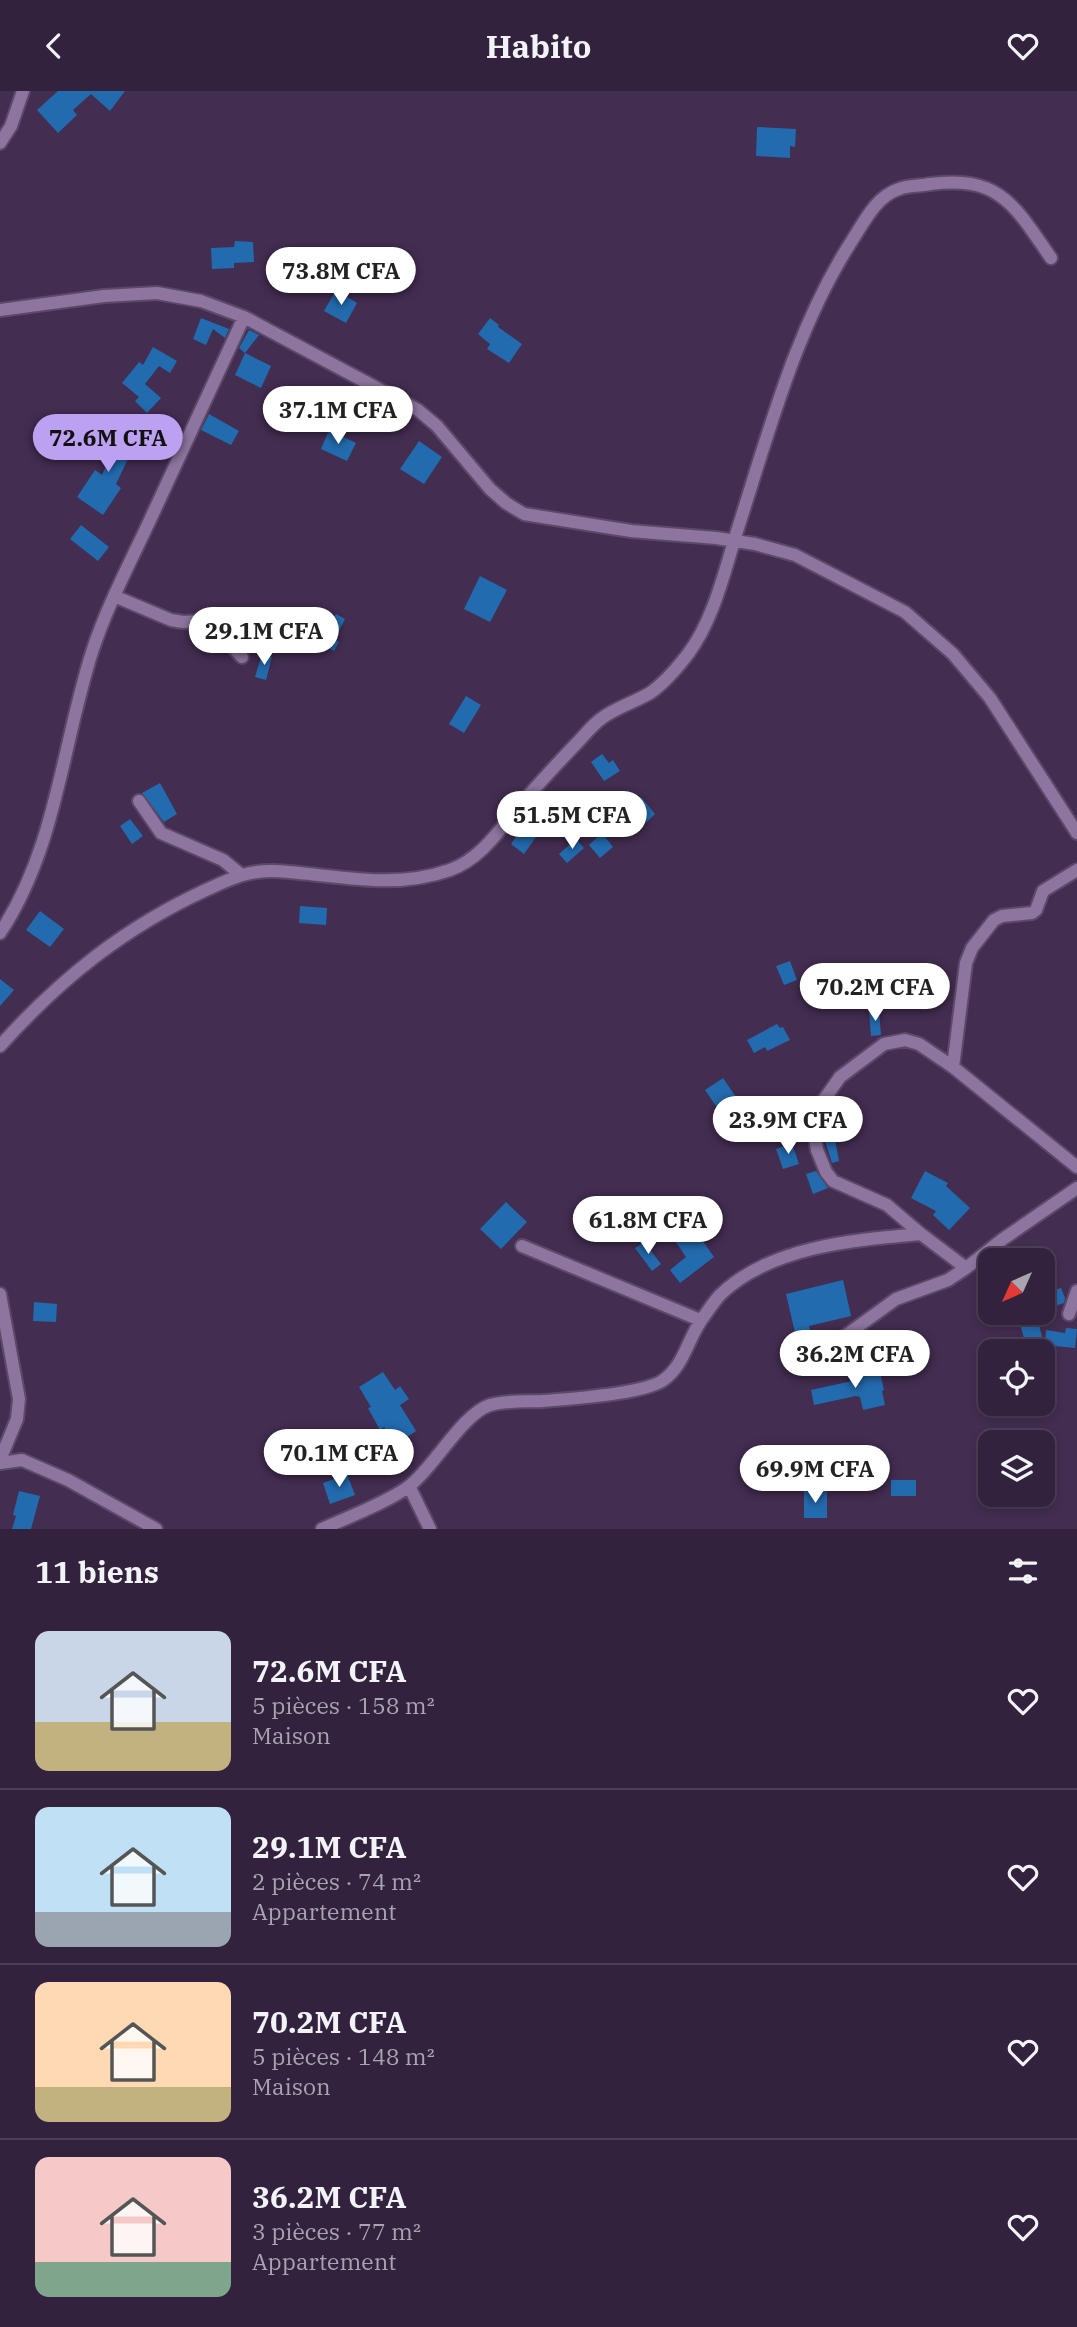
<!DOCTYPE html>
<html lang="fr">
<meta charset="utf-8">
<style>
:root{--surface:#32223d;--page:#3a2a44;--text:#f1f3f6;--muted:#a8a4b0;--line:#4d3f57;--accent:#bca0f2}
body{margin:0;font-family:"IBM Plex Serif",serif;background:var(--page);color:var(--text);height:100vh;display:flex;flex-direction:column;font-size:26px;white-space:nowrap}
*{box-sizing:border-box;margin:0}
p{font-size:23px;color:var(--muted)}
.icon{flex:none;width:38px;height:38px;fill:none;stroke:currentColor;stroke-width:2;stroke-linecap:round;stroke-linejoin:round}
.map{position:relative;height:1438px;overflow:hidden}
.panel{display:flex;flex-direction:column;background:var(--surface);flex:1}
.panel>*{flex:none}
.needle{width:46px;rotate:225deg}
.buttons{position:absolute;left:978px;top:1157px;display:grid;gap:14px}
.buttons a{display:grid;place-items:center;width:77px;height:77px;border-radius:14px;background:var(--surface);box-shadow:0 4px 10px #0003,0 0 0 2px var(--line);font-size:35px}
.price{position:absolute;translate:-50% -60px;padding:0 16px;border-radius:24px;background:#fff;color:#222;font-size:23px;line-height:46px;filter:drop-shadow(0 2px 4px #0008)}
.price::after{content:'';position:absolute;left:50%;top:42px;width:21px;height:16px;margin-left:-10px;background:inherit;clip-path:polygon(0 0,100% 0,50% 100%)}
.price.selected{background:var(--accent);color:#111}
ul{padding:0;list-style:none}
li{display:flex;align-items:center;gap:21px;height:175px;padding:0 35px}
li+li{border-top:2px solid var(--line)}
li span{display:grid;place-items:center;flex:none;width:196px;height:140px;border-radius:14px;color:#555}
li>.icon{margin-inline-start:auto}
span .icon{width:84px;height:84px;fill:#fffc;stroke-width:1}
li b{font-size:30px}
h2{display:flex;justify-content:space-between;align-items:center;height:84px;padding:0 35px;font-size:30px}
header{display:flex;justify-content:space-between;align-items:center;height:91px;padding:0 35px;background:var(--surface);font-size:32px;font-weight:800}
.map>svg:first-child{display:block}
</style>
<header><svg class="icon" aria-label="back" viewBox="0 0 24 24"><path d="M15 5l-7 7 7 7"/></svg>Habito<svg class="icon" aria-label="heart" viewBox="0 0 24 24"><path d="M12 20l-8-8c-3-5 5-10 8-4 3-6 11-1 8 4z"/></svg></header>
<div class="map">
<svg width="1077" height="1438" viewBox="0 0 1077 1438">
<rect width="100%" height="100%" fill="#432d51"/>
<path fill="#236baf" d="M58,0H125L110,20L91,3L73,19L77,24L58,42L37,19Z
M757,36L796,38L795,56L790,55V67L756,65Z
M235,150L253,151L254,171L234,172V177L212,178L211,157L234,156Z
M336,199L357,212L346,232L324,220Z
M201,227L229,238L225,247L213,238L206,254L193,248Z
M490,227L499,234L498,236L522,253L509,272L487,258L490,253L478,243Z
M249,239L259,244L245,262L239,257Z
M153,256L177,270L170,282L159,275L145,293L161,307L147,322L135,310L139,306L122,292L139,271L143,274Z
M245,262L271,275L261,297L235,284Z
M209,323L239,340L231,354L201,339Z
M329,339L356,352L347,370L321,358Z
M109,340L119,347L120,344L136,351L116,393L121,397L103,424L77,406L95,379L102,384L111,364L99,356Z
M419,350L442,366L424,393L400,378Z
M81,434L109,456L98,470L70,448Z
M480,485L507,499L490,531L464,518Z
M314,521L332,530L336,523L345,528L335,548L339,551L334,560L319,552L322,548L305,539Z
M262,563L272,566L266,589L255,586Z
M466,605L481,614L464,642L449,633Z
M602,663L609,672L613,669L620,680L604,690L591,671Z
M160,692L177,723L164,731L142,702Z
M641,706L655,723L647,731L632,715Z
M130,728L143,745L132,753L120,735Z
M523,736L536,746L524,763L511,753Z
M602,742L613,756L600,767L589,754Z
M576,748L584,757L567,772L559,763Z
M300,815L327,817L326,834L299,832Z
M40,820L64,838L50,856L26,839Z
M790,870L797,889L784,894L776,875Z
M0,888L14,899L0,915Z
M879,920L881,944L871,945L869,921Z
M777,933L780,937L783,936L790,949L767,960L765,956L754,962L747,949Z
M723,987L736,1006L718,1018L705,999Z
M833,1038L839,1070L832,1072L824,1047L826,1039Z
M792,1052L799,1073L783,1078L776,1058Z
M816,1080L828,1097L813,1103L806,1083Z
M925,1080L948,1092L946,1095L970,1117L949,1139L933,1124L936,1120L911,1107Z
M506,1111L527,1131L501,1158L480,1138Z
M683,1122L714,1166L680,1192L670,1179L686,1166L665,1135Z
M644,1151L661,1173L652,1180L635,1157Z
M843,1189L851,1225L809,1235L811,1243L796,1246L786,1203Z
M1061,1197L1065,1207L1064,1212L1043,1219V1203Z
M34,1211L57,1213L56,1231L33,1230Z
M1017,1222H1036L1042,1246L1025,1251Z
M1066,1237L1077,1238L1075,1257L1045,1254L1046,1239L1065,1242Z
M879,1277L884,1299L882,1300L885,1314L863,1319L860,1306L856,1305L814,1314L811,1299L852,1290L851,1284Z
M383,1281L395,1299L400,1295L409,1308L400,1314L416,1340L395,1354L384,1336L380,1339L368,1317L371,1316L359,1296Z
M347,1383L355,1404L330,1413L323,1392Z
M891,1389H916V1405H891Z
M19,1400L40,1405L31,1438H12L16,1425L13,1424Z
M804,1400H827V1427H804Z"/>
<g fill="none" stroke-linecap="round" stroke-linejoin="round">
<defs>
<path id="minor" d="M0,52L11,35L23,0
M0,219L104,205L157,202L201,210L244,226L418,319L437,335L490,398L506,412L524,423L631,440L716,447L755,453L795,464L905,521L953,563L990,607L1077,742
M114,505L171,529L183,531L202,530L211,533L242,566
M139,710L161,742L223,769L240,783
M0,842C56,758 62,655 92,561C107,515 130,472 150,429C181,361 213,294 244,226
M0,955C61,887 125,836 208,798C230,788 249,779 274,780C335,783 390,800 450,779C480,768 498,741 518,717C536,695 555,675 575,654C584,645 592,634 602,627C617,616 635,611 650,602C663,593 678,576 688,563C715,527 725,477 739,434C770,337 797,234 853,148C865,129 877,105 899,98C908,94 920,95 930,93C1000,84 1015,115 1051,167
M953,976L966,872L972,857L994,829L1002,825L1032,822L1036,819L1043,800L1077,779
M522,1155L700,1229
M966,1177L921,1143L887,1114L833,1090L826,1081L817,1059L815,1047L823,1010L840,986L884,953L905,949L919,953L953,976L1077,1076
M0,1203L19,1308L17,1328L0,1369
M1069,1223L1077,1200
M834,1253L896,1208L948,1189L966,1177L1003,1148L1077,1097
M0,1372L22,1369L68,1389L156,1438
M409,1395L430,1438
M322,1438C348,1426 386,1412 408,1396C433,1378 462,1323 490,1314C508,1309 525,1311 543,1310C570,1308 641,1303 662,1290C686,1274 688,1244 705,1224C710,1217 715,1209 721,1203C772,1155 854,1149 921,1143"/>
</defs>
<use href="#minor" stroke="#5c4968" stroke-width="16"/>
<use href="#minor" stroke="#8d759f" stroke-width="12"/>
</g>
</svg>
<div class="buttons">
<a><svg class="needle" viewBox="-14 -14 28 28"><path d="M0-13l5 13h-10z" fill="#e53935"/><path d="M0 13l5-13h-10z" fill="#a8a4b0"/></svg></a>
<a><svg class="icon" aria-label="locate" viewBox="0 0 24 24"><circle cx="12" cy="12" r="6"/><path d="M12 2v4M12 18v4M2 12h4M18 12h4"/></svg></a>
<a><svg class="icon" aria-label="layers" viewBox="0 0 24 24"><path d="M12 4l9 5-9 5-9-5zM3 14l9 5 9-5"/></svg></a>
</div>
<b class="price" style="left:341px;top:216px">73.8M CFA</b>
<b class="price" style="left:338px;top:355px">37.1M CFA</b>
<b class="price selected" style="left:108px;top:383px">72.6M CFA</b>
<b class="price" style="left:264px;top:576px">29.1M CFA</b>
<b class="price" style="left:572px;top:760px">51.5M CFA</b>
<b class="price" style="left:875px;top:932px">70.2M CFA</b>
<b class="price" style="left:788px;top:1065px">23.9M CFA</b>
<b class="price" style="left:648px;top:1165px">61.8M CFA</b>
<b class="price" style="left:855px;top:1299px">36.2M CFA</b>
<b class="price" style="left:339px;top:1398px">70.1M CFA</b>
<b class="price" style="left:815px;top:1414px">69.9M CFA</b>
</div>
<section class="panel">
<h2>11 biens<svg class="icon" aria-label="filters" viewBox="0 0 24 24"><path d="M4 7h16M4 17h16"/><circle cx="9" cy="7" r="2"/><circle cx="15" cy="17" r="2"/></svg></h2>
<ul>
<li><span style="background:linear-gradient(#c9d6e8 65%,#c2b280 0)"><svg class="icon" aria-label="home" viewBox="0 0 24 24"><path d="M3 11l9-7 9 7M6 9v11h12V9"/></svg></span><div><b>72.6M CFA</b><p>5 pièces · 158 m²</p><p>Maison</p></div><svg class="icon" aria-label="heart" viewBox="0 0 24 24"><path d="M12 20l-8-8c-3-5 5-10 8-4 3-6 11-1 8 4z"/></svg></li>
<li><span style="background:linear-gradient(#bfe0f5 75%,#9aa5b1 0)"><svg class="icon" aria-label="home" viewBox="0 0 24 24"><path d="M3 11l9-7 9 7M6 9v11h12V9"/></svg></span><div><b>29.1M CFA</b><p>2 pièces · 74 m²</p><p>Appartement</p></div><svg class="icon" aria-label="heart" viewBox="0 0 24 24"><path d="M12 20l-8-8c-3-5 5-10 8-4 3-6 11-1 8 4z"/></svg></li>
<li><span style="background:linear-gradient(#ffd9b3 75%,#c2b280 0)"><svg class="icon" aria-label="home" viewBox="0 0 24 24"><path d="M3 11l9-7 9 7M6 9v11h12V9"/></svg></span><div><b>70.2M CFA</b><p>5 pièces · 148 m²</p><p>Maison</p></div><svg class="icon" aria-label="heart" viewBox="0 0 24 24"><path d="M12 20l-8-8c-3-5 5-10 8-4 3-6 11-1 8 4z"/></svg></li>
<li><span style="background:linear-gradient(#f6c9c9 75%,#7fa58c 0)"><svg class="icon" aria-label="home" viewBox="0 0 24 24"><path d="M3 11l9-7 9 7M6 9v11h12V9"/></svg></span><div><b>36.2M CFA</b><p>3 pièces · 77 m²</p><p>Appartement</p></div><svg class="icon" aria-label="heart" viewBox="0 0 24 24"><path d="M12 20l-8-8c-3-5 5-10 8-4 3-6 11-1 8 4z"/></svg></li>
</ul>
</section>
